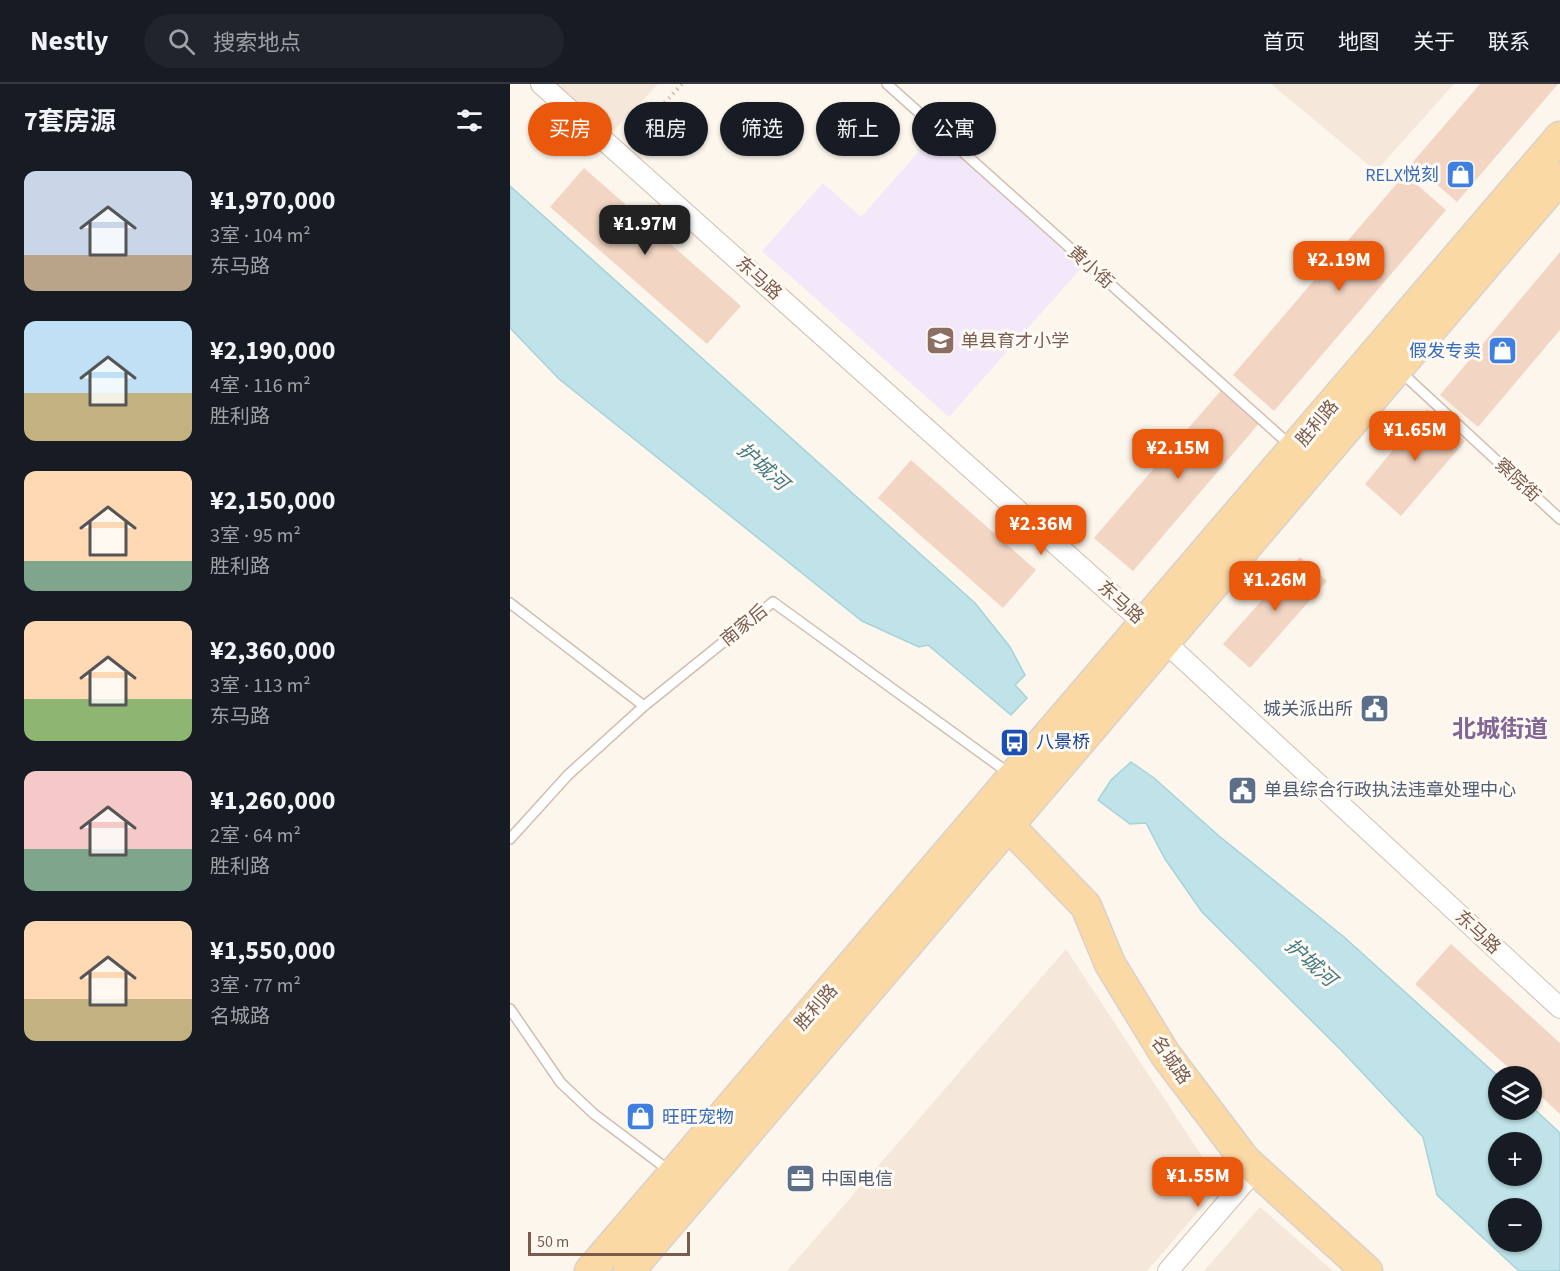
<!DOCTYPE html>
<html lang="zh">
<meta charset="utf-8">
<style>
:root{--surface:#171b24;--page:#20242c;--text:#f1f3f6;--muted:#9ea1a6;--line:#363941;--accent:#ea580c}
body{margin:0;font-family:"Source Sans 3","Noto Sans SC",sans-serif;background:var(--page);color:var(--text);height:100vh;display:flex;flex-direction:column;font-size:22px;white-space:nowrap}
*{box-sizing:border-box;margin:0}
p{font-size:20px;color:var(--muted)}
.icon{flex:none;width:33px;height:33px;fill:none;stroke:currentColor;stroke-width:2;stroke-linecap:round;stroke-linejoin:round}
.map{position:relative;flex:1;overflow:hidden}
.details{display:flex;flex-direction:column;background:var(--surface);width:510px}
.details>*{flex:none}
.hud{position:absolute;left:18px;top:18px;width:570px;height:54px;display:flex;gap:12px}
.fabs{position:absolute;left:978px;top:982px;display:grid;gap:12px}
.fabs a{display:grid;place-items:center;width:54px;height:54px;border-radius:50%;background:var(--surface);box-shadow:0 2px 4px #0004;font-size:30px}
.scale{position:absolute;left:18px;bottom:15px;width:162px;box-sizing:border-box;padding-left:6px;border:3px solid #7a5c4d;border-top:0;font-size:16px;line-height:21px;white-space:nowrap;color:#7a5c4d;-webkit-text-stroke:4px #fffaf3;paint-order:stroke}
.price{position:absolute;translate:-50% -51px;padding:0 14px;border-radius:12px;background:var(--accent);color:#fff;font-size:20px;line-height:39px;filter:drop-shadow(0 2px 3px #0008)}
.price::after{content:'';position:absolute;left:50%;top:36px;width:18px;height:14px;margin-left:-9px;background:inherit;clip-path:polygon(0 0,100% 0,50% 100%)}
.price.selected{background:#222;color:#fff}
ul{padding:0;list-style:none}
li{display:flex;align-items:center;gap:18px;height:150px;padding:0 24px}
li span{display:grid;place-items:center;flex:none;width:168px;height:120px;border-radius:12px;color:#555}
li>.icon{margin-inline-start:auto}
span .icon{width:72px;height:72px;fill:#fffc;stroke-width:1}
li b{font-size:26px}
h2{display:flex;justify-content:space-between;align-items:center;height:72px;padding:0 24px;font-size:26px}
.chip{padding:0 21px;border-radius:27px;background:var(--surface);box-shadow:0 2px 4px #0004;font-size:21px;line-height:54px}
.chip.selected{background:var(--accent);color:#fff}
header{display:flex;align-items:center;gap:36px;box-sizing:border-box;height:84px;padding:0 30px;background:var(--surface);border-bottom:2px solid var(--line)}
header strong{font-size:28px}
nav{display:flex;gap:33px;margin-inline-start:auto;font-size:21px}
.search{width:420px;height:54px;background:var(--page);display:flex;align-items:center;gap:15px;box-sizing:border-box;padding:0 21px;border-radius:33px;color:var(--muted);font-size:22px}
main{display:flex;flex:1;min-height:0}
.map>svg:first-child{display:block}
</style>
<header>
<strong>Nestly</strong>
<div class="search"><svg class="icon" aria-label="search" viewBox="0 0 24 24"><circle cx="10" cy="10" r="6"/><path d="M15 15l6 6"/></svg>搜索地点</div>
<nav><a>首页</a><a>地图</a><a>关于</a><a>联系</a></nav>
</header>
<main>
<section class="details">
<h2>7套房源<svg class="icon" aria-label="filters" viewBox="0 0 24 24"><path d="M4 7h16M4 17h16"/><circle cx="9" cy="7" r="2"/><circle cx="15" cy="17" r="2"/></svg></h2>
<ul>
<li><span style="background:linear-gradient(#c9d6e8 70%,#b9a48a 0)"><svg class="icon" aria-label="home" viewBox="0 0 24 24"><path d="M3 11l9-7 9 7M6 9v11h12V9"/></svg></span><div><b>¥1,970,000</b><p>3室 · 104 m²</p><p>东马路</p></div></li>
<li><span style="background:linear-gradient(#bfe0f5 60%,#c2b280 0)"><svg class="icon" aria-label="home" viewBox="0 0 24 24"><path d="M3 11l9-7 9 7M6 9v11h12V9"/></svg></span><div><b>¥2,190,000</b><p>4室 · 116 m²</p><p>胜利路</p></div></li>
<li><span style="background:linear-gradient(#ffd9b3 75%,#7fa58c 0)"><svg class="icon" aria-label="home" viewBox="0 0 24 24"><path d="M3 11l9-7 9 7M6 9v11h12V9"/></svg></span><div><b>¥2,150,000</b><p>3室 · 95 m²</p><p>胜利路</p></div></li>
<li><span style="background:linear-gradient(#ffd9b3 65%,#8fb573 0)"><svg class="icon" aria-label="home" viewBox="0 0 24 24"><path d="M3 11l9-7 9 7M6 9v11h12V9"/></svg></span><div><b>¥2,360,000</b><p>3室 · 113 m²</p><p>东马路</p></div></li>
<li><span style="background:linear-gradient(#f6c9c9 65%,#7fa58c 0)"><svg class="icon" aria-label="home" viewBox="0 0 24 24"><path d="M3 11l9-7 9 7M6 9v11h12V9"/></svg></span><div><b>¥1,260,000</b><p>2室 · 64 m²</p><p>胜利路</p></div></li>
<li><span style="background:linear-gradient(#ffd9b3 65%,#c2b280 0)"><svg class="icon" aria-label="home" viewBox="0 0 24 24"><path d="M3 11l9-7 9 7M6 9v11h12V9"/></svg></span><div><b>¥1,550,000</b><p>3室 · 77 m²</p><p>名城路</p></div></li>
</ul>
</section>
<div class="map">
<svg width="1050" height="1187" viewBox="0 0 1050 1187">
<rect width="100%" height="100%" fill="#fdf6ec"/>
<path fill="#f5e8da" d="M31,0H148L95,56Z
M761,0H944L866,87Z
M556,865L711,1101L637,1187H277Z
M750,1123L823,1187H694Z"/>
<path fill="#f3e8fa" d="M425,49L573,182L439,333L252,167L313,99L351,133Z"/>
<path fill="#bfe3e8" stroke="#a5d3da" stroke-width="1.5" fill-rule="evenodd" d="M0,102L465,519L500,563L515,591L505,601L517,614L501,631L418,561L409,563L352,537L49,295L0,244Z
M621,678L644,694L709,752L834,853L989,993L988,1026H1022V1023L1050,1049V1187H1009L927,1111L913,1053L831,966L692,828L655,775L636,739L620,740L588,716L601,696ZM988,1059H1022V1092H988ZM988,1125H1022V1158H988Z"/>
<path fill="#f3d5c3" d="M970,0H1048L947,118L902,79Z
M74,84L231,222L197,260L40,123Z
M895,90L936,126L764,327L723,291Z
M1050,168V246L968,343L930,311Z
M713,304L751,337L623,487L584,454Z
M917,325L955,357L891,432L855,400Z
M401,376L526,486L493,524L368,414Z
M790,473L817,497L740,584L713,560Z
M941,860L1050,959V1030L1022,1004V993H1009L905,900Z"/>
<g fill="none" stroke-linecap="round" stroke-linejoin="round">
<defs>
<path id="service" d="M377,0L780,361
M891,288L1050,435
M0,519L134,622L263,518L500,690
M0,755L58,691L134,622
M0,925L51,999L84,1030L161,1088"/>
<path id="minor" d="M31,0L655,558L1050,924
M658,1187L745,1086"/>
<path id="primary" d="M498,741L576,822L600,880L655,970L735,1076L857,1187
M80,1187L1050,53
M119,1187L1050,94"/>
</defs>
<use href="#service" stroke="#d1beb0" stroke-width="12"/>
<use href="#minor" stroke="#d1beb0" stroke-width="22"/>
<use href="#primary" stroke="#dad1cd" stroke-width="33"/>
<path stroke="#d9b8a5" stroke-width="4" stroke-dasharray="1.5 4.5" stroke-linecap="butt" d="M122,54L172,0"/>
<use href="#service" stroke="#fff" stroke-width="9"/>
<use href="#minor" stroke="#fff" stroke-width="20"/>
<use href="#primary" stroke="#fbd9a5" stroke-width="30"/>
</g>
<defs>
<symbol id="shop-square" viewBox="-11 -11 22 22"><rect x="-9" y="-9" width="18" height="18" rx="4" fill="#3f7fe0" stroke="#fffaf3"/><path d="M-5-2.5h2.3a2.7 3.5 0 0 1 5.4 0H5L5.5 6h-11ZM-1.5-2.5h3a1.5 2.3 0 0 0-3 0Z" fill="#fff"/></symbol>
<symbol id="school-square" viewBox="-11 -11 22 22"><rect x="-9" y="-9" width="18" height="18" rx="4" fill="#8d6e63" stroke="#fffaf3"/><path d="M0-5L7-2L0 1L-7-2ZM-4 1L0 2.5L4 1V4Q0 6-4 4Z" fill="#fff"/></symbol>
<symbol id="civic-square" viewBox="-11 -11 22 22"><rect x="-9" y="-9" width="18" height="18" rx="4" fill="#5c6f8a" stroke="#fffaf3"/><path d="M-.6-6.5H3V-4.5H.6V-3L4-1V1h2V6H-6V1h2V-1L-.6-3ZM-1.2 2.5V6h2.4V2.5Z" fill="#fff"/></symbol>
<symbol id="bus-square" viewBox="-11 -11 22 22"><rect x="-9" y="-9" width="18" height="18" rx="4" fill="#1a4fb4" stroke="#fffaf3"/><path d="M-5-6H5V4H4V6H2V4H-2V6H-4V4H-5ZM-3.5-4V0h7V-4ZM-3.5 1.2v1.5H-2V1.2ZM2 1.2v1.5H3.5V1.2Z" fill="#fff"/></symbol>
<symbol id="office-square" viewBox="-11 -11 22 22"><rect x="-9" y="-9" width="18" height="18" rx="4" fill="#5c6f8a" stroke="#fffaf3"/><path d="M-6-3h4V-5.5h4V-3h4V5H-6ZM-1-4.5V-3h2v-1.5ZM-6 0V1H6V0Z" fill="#fff"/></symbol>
</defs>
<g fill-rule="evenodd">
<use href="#shop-square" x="934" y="74" width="33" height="33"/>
<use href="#school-square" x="414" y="240" width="33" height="33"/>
<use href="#shop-square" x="976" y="250" width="33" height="33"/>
<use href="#civic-square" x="848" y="608" width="33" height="33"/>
<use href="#bus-square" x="488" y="642" width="33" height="33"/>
<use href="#civic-square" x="716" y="690" width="33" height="33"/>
<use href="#shop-square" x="114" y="1016" width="33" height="33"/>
<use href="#office-square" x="274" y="1078" width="33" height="33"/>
</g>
<g text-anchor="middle" stroke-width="6" stroke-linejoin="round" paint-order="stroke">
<g font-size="18" fill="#366cbe" stroke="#fffaf3" text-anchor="end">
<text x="929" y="97">RELX悦刻</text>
<text x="971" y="273">假发专卖</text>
<text x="152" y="1039" text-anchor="start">旺旺宠物</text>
</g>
<g font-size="18" fill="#7a5c4d" stroke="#fffaf3">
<text transform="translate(581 183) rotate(42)" y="6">黄小街</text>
<text transform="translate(249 194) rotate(42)" y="6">东马路</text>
<text transform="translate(807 339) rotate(-50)" y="6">胜利路</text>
<text transform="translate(1008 396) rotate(43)" y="6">察院街</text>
<text transform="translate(611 518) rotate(42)" y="6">东马路</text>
<text transform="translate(234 541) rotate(-39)" y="6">南家后</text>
<text transform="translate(968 848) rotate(43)" y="6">东马路</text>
<text transform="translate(306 923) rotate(-49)" y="6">胜利路</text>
<text transform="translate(661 976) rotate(55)" y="6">名城路</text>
</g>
<g font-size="18" fill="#785e54" stroke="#fffaf3" text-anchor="start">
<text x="451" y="263">单县育才小学</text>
</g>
<g font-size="18" fill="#4e5e75" stroke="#fffaf3" text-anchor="start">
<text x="843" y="631" text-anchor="end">城关派出所</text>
<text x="754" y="712">单县综合行政执法违章处理中心</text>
<text x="311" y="1101">中国电信</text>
</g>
<g font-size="18" fill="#164399" stroke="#fffaf3" text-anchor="start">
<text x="526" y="664">八景桥</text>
</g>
<g font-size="20" font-style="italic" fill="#437c86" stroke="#fffaf3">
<text transform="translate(253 382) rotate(42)" y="7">护城河</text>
<text transform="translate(801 878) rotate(42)" y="7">护城河</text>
</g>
<g font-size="24" font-weight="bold" fill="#846695" stroke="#fffaf3">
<text x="990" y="653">北城街道</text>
</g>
</g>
</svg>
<div class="fabs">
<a><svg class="icon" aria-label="layers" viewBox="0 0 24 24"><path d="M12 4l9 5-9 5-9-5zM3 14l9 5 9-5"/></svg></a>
<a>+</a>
<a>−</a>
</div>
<div class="scale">50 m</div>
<b class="price selected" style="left:135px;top:172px">¥1.97M</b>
<b class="price" style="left:829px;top:208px">¥2.19M</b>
<b class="price" style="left:905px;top:378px">¥1.65M</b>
<b class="price" style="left:668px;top:396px">¥2.15M</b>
<b class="price" style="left:531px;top:472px">¥2.36M</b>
<b class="price" style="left:765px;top:528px">¥1.26M</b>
<b class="price" style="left:688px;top:1124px">¥1.55M</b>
<div class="hud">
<a class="chip selected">买房</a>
<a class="chip">租房</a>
<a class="chip">筛选</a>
<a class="chip">新上</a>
<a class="chip">公寓</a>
</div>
</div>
</main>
